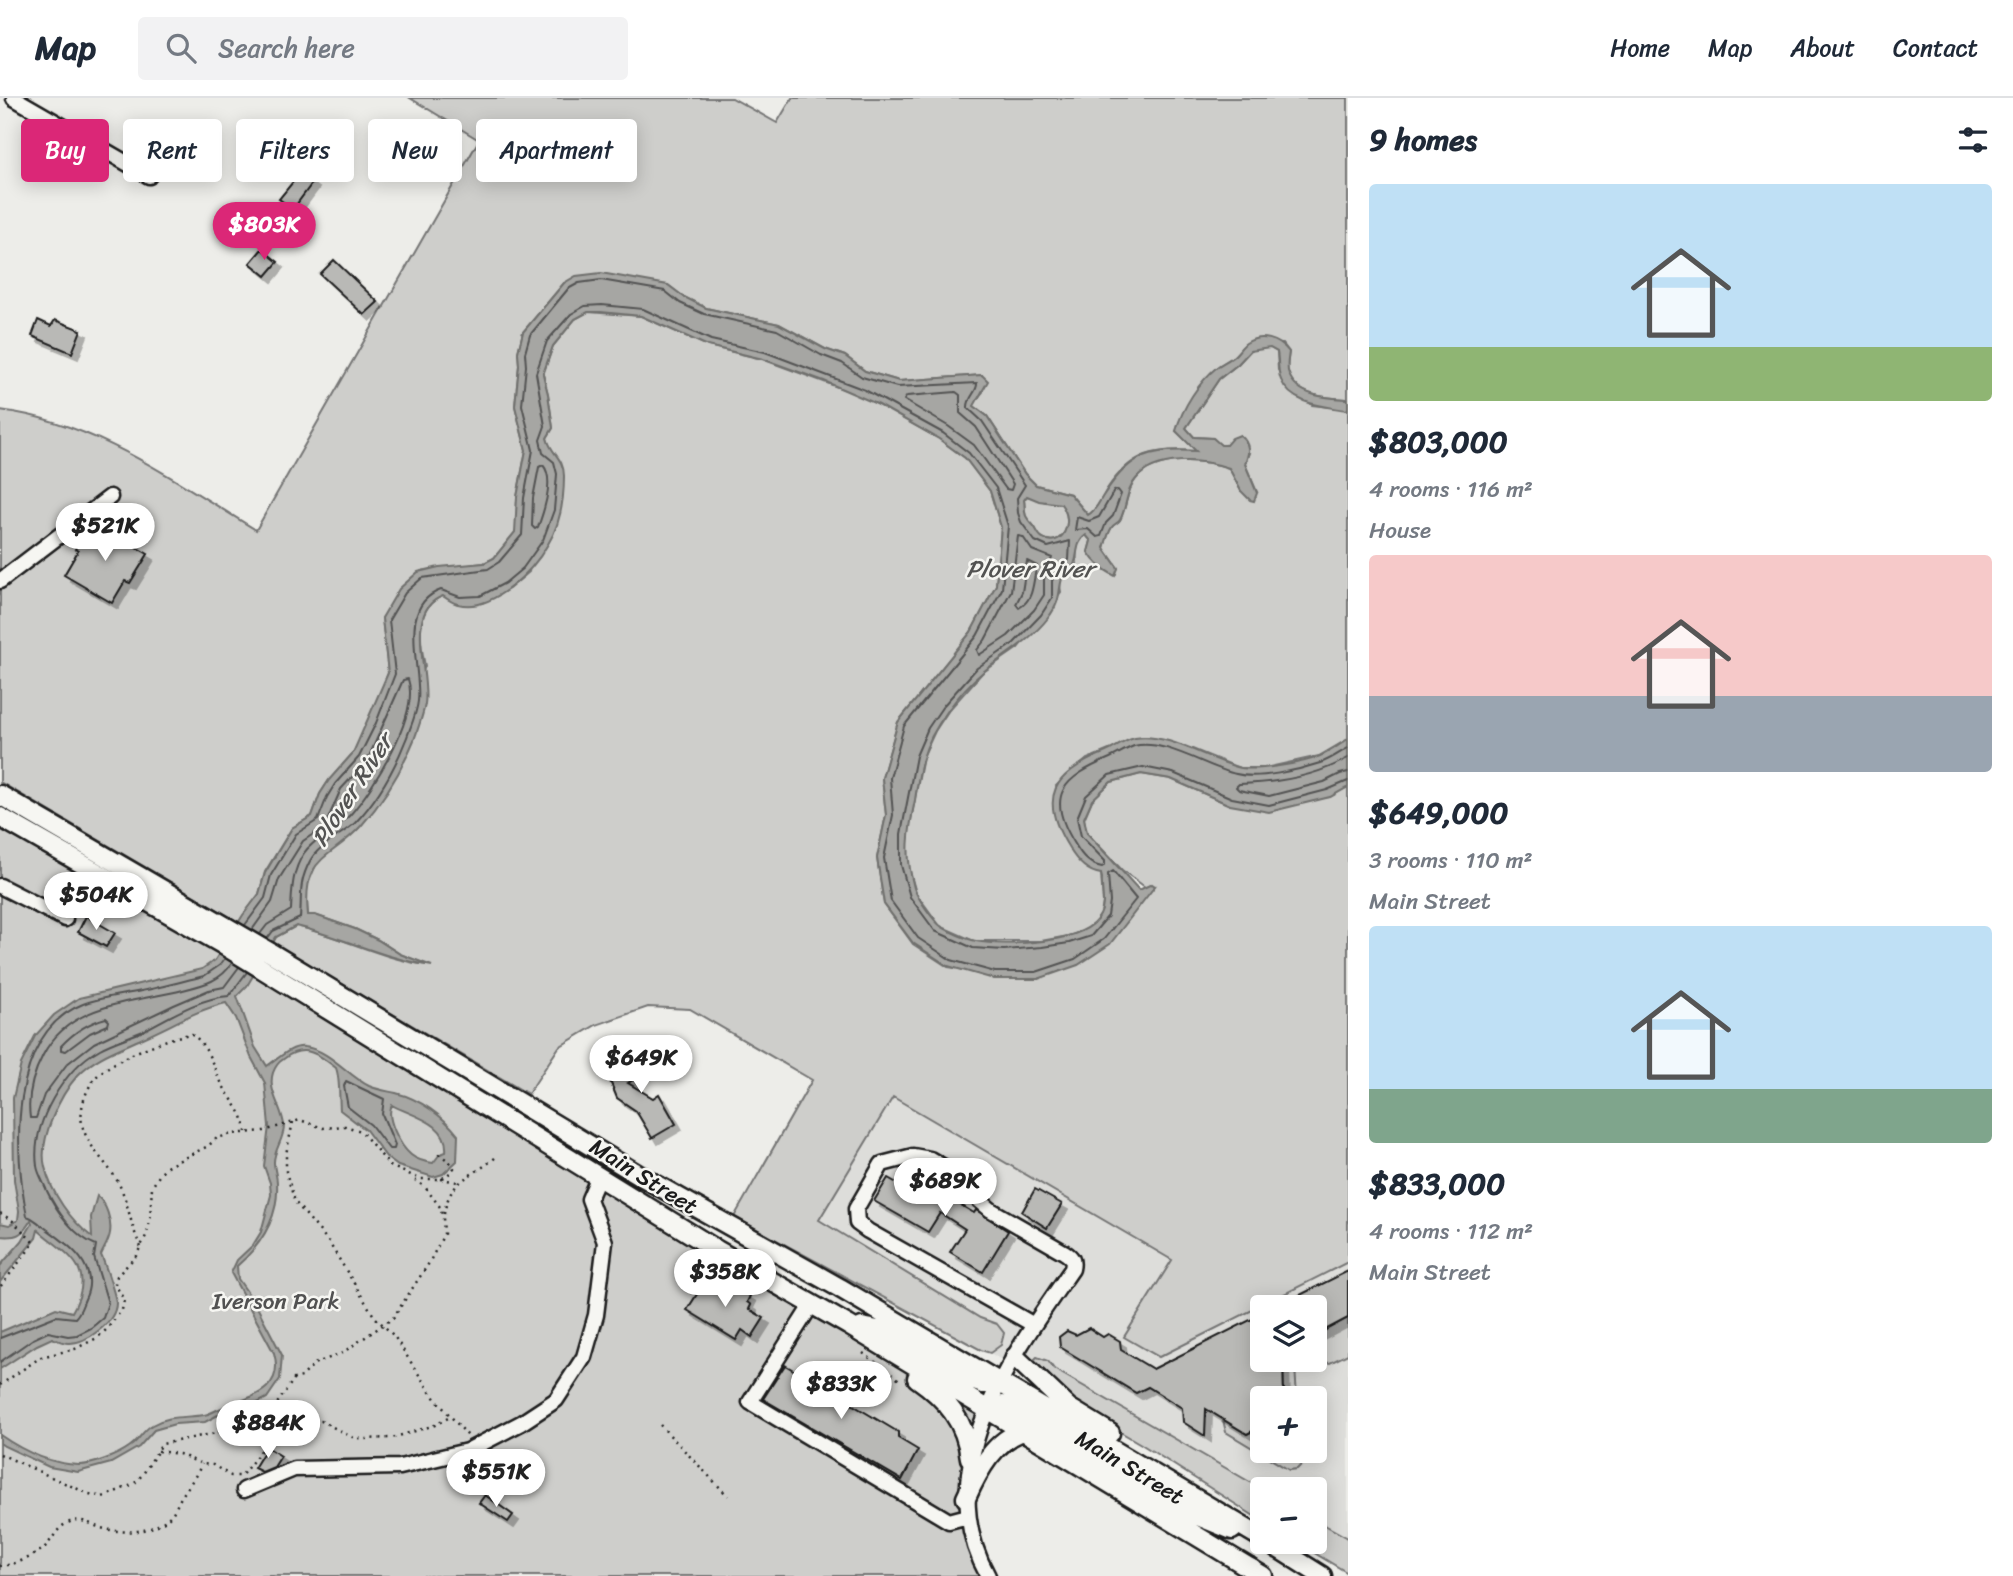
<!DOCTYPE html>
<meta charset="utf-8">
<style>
:root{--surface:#fff;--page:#f2f2f3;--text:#1f2937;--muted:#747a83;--line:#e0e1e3;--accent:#db2777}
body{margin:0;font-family:Sriracha,sans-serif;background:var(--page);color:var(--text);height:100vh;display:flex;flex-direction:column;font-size:26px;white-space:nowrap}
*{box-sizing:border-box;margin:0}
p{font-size:23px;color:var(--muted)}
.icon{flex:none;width:38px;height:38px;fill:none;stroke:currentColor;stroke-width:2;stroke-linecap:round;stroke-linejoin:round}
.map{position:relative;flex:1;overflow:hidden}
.drawer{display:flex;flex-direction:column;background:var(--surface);width:665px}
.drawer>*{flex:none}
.banner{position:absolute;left:21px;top:21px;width:665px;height:63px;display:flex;gap:14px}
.fabs{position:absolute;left:1250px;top:1197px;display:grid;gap:14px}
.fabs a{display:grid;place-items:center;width:77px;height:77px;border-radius:7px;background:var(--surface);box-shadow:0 4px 18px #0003;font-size:35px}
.price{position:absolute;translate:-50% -60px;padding:0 16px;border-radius:24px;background:#fff;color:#222;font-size:23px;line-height:46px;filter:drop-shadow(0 2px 4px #0008)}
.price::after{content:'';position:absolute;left:50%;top:42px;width:21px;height:16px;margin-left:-10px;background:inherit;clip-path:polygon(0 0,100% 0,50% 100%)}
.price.selected{background:var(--accent);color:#fff}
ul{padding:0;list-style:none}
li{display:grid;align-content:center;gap:14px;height:371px;padding:0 21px}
li span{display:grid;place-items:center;height:217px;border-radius:7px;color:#555}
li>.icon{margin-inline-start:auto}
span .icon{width:126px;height:126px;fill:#fffc;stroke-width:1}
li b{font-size:30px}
h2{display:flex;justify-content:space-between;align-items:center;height:84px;padding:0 21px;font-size:30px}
.chip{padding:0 24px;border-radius:7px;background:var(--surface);box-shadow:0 4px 18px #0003;font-size:24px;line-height:63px}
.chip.selected{background:var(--accent);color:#fff}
header{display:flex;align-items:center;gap:42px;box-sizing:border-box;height:98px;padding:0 35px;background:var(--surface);border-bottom:2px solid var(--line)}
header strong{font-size:33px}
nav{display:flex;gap:38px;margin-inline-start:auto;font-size:24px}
.search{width:490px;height:63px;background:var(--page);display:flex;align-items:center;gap:18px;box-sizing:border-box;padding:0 24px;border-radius:7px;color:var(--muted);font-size:26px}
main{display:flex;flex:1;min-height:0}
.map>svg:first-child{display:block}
</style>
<header>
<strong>Map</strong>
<div class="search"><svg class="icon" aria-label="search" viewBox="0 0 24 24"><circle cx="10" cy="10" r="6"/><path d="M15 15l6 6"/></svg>Search here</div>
<nav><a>Home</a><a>Map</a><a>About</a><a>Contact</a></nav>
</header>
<main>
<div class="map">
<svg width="1348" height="1478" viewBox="0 0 1348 1478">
<defs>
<filter id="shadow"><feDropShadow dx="6" dy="6" stdDeviation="0" flood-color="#0004"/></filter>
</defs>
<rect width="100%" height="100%" fill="#edede9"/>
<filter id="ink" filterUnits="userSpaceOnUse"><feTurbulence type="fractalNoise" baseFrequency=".0143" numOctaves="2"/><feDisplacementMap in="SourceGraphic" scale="14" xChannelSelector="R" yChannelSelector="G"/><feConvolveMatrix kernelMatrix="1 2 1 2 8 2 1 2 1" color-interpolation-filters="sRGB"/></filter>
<g filter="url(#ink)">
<path fill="#ddddda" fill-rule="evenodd" d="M893,999L1173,1162L1125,1239L1159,1259L1348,1164V1475L1296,1444H1314V1391H1262V1423L1141,1346L990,1255L969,1247L800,1153ZM1262,1209H1314V1262H1262ZM1262,1300H1314V1353H1262Z"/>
<path fill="#cececb" stroke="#757574" stroke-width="2" d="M410,0H732L777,25L792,0H1348V301C1328,300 1297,299 1288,276C1286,270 1288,261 1289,254L1283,246H1245L1234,258L1216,270L1176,333L1197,353C1155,350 1132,354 1107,391C1101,401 1098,411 1088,417L1070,396L1036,387L1025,376L987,318L974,308V304L983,294L982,277L899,283L865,273L845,258L825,251L779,226L706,210L684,199L668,187L564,185L523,234L518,254L519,267L515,308L526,352L517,399L516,434L494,460L484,465L421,473L382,520L388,575L370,622L353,655L329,682L320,696L312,718L292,730L265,774L259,796L239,824L0,684V312C96,324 175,383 256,432L479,42Z
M588,214L641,218L708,248L762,261L862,298L939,341L965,360L990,393L1001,429L996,487L971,534L898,624L882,680L886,717L877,760L884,806L913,846L948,869L1038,881L1154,788L1145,789L1122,772L1087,735L1084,721L1092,702L1111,684L1141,676L1171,681L1230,707L1330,699L1348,689V1164L1159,1259L1124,1239L1172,1162L893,999L819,1122L980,1220L997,1226L1004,1235L1001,1247L990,1255L981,1252L734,1119L812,982L690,911L648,909L596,927L559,949L528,996L273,845L276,839L296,828C340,838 382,861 427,867L400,856L378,842L355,831L315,817H308L306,791L317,764L359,730L425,568C420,545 414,508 443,498L458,506L482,505L509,491L529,474L550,352L547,340L553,330L548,296L543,277L553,248L575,221Z
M1259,250H1270L1277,254L1278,272L1312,307L1348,311V641L1319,658L1265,670H1239L1185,648L1109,652L1087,661L1056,688L1101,775L1103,804L1101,817L1088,832L1068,838L1041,843H974L940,828L916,795L908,767V737L923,659L935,633L949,612L982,575L1018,550L1061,494C1058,479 1063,472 1077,466C1076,455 1076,443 1086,437L1091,443L1088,454L1100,469L1115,477L1118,470L1104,450C1106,443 1108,435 1112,429C1114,426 1118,425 1120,422C1127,410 1126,392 1136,381C1156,357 1203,361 1229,370L1241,393L1257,394L1245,366L1249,355L1220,347L1213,340L1194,339L1186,330L1219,281L1238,266L1250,253Z
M1027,398L1046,404L1061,406C1076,425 1061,451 1043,440C1038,438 1037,431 1033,427C1031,424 1028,423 1026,419C1024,413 1025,408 1024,402Z
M0,719L989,1311L967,1383L988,1478H0Z
M470,984L630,1079L629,1082L578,1056Z
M1348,1220V1256L1330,1265L1323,1264L1314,1272L1308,1262H1314V1238Z
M1037,1259L1048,1263L1054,1271L1262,1391V1423L1141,1346L1047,1291L1032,1264Z
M1283,1262L1301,1263L1295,1268L1297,1300H1284Z
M1223,1322L1247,1336L1262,1328V1353H1302V1366L1297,1371L1289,1372L1226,1334Z
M1314,1421L1348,1440V1475L1296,1444H1314Z"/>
<path fill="#a6a6a3" stroke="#6f6f6d" stroke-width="2" fill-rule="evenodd" d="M601,175L668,187L684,199L706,210L779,226L825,251L845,258L865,273L899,283L982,277L988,283L974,308L987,318L1025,376L1036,387L1070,396L1088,417C1097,412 1099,403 1105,395C1130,356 1152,350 1196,353L1176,333C1182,310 1199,284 1217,269C1222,265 1230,262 1235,257C1239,253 1242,248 1246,245C1261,235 1279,241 1289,254C1288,261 1286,270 1289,276C1297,299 1328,300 1348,301V311L1346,312C1324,308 1291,307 1281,282C1277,273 1279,263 1277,254L1270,250L1250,253L1238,266L1219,281L1186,330L1194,339L1213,340L1221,347H1226L1232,340L1240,337C1251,346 1249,355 1245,366L1257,395L1254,403L1250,402L1241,393L1229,370C1203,361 1156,357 1136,381C1126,392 1127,409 1120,422C1118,425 1114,426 1112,429C1108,435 1106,443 1104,450L1118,470L1115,478C1103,471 1095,466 1088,454L1091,443L1086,437C1073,446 1080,462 1071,472H1065C1056,492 1064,499 1048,520C1030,543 1006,556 983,574C960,593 931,631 923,660C919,673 917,688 915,702C908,735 905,757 914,790C917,799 934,824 942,829C950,834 966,841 976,843C1004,849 1086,846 1100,817C1106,807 1101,792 1102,780L1101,776C1086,774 1076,762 1069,750C1037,699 1053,675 1106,654C1115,650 1125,642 1135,640C1166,634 1208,661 1237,669C1254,674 1304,665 1320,658C1330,654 1339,647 1348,641V689L1330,699L1269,714L1230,707L1171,681L1141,676L1111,684L1092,702L1084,720L1087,735L1139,792L1152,786L1155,788L1110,846L1078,867L1038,881H994L948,868L913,845L884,806L877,760L886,717L882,680L898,624L971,534L996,487L1001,429L990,393L965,360L939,341L879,307L824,283L763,261L708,248L641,218L601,214H588L575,221L553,248L543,276L548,296L553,330L547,340C551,356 564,360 564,378C564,400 560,427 548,446C533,473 492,515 458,506C453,505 447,501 443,498C403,512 430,576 425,606C423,617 418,631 414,642C401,674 384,702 361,728C328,764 302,757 308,817H315L355,831L378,842L400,856L432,868C385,861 342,839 296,828L276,839L247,888L237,898L255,949L267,968C278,961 291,947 305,949C330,952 348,978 369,988C378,992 387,993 396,995C420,1001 443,1018 458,1037L457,1063L443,1076L433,1079L398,1068L387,1060L366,1032L340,1012C339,1000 340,980 336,970C320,957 304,945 285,960C282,962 279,964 277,967C262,988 283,1008 284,1028C284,1041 274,1052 274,1064C274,1071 277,1078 277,1085C279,1119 261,1147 237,1168L238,1181L255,1205L282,1257L280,1281L267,1300L254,1307L220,1316L205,1324L175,1326L154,1332L139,1349L111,1365L78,1374L49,1369L4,1348L0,1345V1337C23,1353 50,1366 79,1367C93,1367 118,1357 129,1349C138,1344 143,1332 152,1327C169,1317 185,1320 204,1317C211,1316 217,1311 224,1309C250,1299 285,1293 274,1255L231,1175L237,1162L253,1147L261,1134L271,1097L270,1085L264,1068L269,1028L265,985L251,959L236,920L226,905C196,912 171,928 143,940C120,951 96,958 78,977C60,997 38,1042 45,1069C51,1095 71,1123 92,1139L91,1119L97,1098C106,1105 112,1123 110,1135C109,1143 104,1150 101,1157C104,1163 116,1199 116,1205C116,1224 86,1246 68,1245C63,1245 57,1242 52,1240L37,1247L0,1271V1234L56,1210L72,1214C98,1169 67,1157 38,1132L36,1140L0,1184V1168L22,1143L32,1126L31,1122C22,1137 17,1140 0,1138V1125L9,1127L18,1122L19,1113L14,1082L13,1000L21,966L35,938L54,917L79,900L202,871L215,862L243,817L259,796L265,775L292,730L312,718L320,696L329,682L353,655L388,575L382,520L399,491L418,474L439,469L484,465L494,460L515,434L517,399L526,352L515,308L519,267L518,254L523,234L564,185L576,178ZM1027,398L1039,403L1061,406C1076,425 1061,451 1043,440C1038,438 1037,431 1033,427C1030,424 1028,422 1026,418C1024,413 1025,407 1024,402ZM392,1007C411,1018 449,1024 446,1054L440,1056L433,1065C426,1064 417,1062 411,1057C400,1048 385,1019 392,1007Z"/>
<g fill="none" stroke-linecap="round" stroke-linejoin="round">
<path stroke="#535352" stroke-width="2" d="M956,294L960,297V315L976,329L1013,386L1011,392L1006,391L974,347L948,328L904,302L907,298Z
M543,367C555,381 544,413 538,429L535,431L532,428L533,400L539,369Z
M1118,392L1121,396L1113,418L1106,425L1101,438L1097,439L1088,431L1075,432L1077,419L1089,423L1099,419L1114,393Z
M1018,438L1023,439L1032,452L1052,460L1044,481V497L1034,512L1008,538L979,557L977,552L985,542L1011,493Z
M1027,463L1037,468C1032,484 1035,501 1019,510L1016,506L1022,494Z
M1348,650C1339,655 1330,662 1320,665C1299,672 1258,682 1236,676C1208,670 1164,640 1134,648C1126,651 1118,656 1110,660C1063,680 1044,697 1075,746C1081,757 1089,767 1102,769L1105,767V763L1081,738L1077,720L1086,698L1109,677L1143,669L1173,675L1232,700L1269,707L1327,692L1348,683
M1348,660C1315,679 1278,685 1239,686L1236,689L1239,692L1269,698L1324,684L1340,676L1348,674
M245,827L265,800L271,777L296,736L318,722L327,699L335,686L359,659L376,625L395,576L389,522L405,495L422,480L488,471L499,464L522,437L524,400L533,352L522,307L526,268L525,255L530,237L568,191L579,185L601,182L665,193L680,205L704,216L777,232L821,257L842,265L862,279L897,289L977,285C978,294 967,299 968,310L982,323L1025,387L1017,400L1018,415L1021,424L1035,443L1048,449L1070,443L1069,462L1058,469L1052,483V500L1041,517L1014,545L977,570L943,608L928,630L916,658L901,736V767L910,799L935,833L973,850L1004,852L1042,849L1069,845L1091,838L1108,818L1110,804L1108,776L1113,773L1136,801L1104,841L1075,861L1036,874H995L951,862L918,840L891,803L884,760L893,717L890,680L904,628L977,538L1002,491L1008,428L996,390L969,355L943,335L865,292L765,254L711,242L643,211L602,207L585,208L571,216L547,243L536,275L545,328L540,342L543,355L554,364L557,376L554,412L543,442L523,470L505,485L480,498L460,499L441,492C396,507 422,570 418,603C417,614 411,628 407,639C395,670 378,701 355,725C342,737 318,747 310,763C298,786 302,796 300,820L273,833L267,841
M252,832L272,804L279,781L303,743L325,728L341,691L367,663L403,582L408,581C420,616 374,690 350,717C337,731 315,739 304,755C292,773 292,792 291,812L267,827L260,836
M232,865C221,883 203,887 183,892C131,905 70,905 43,957C33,976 27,998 30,1020H36L44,997L67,966L94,945L174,907L209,892L224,889L239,869
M106,920L109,923L108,927L90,935L66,953L61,952V948C74,934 87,925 106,920Z
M346,983L384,1001L382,1016L395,1047L394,1051H389L371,1027L348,1009L344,988Z
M0,1240L56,1218L75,1220C81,1214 82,1208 85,1201C102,1166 63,1143 41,1127C36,1123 34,1120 27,1118C14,1054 8,936 83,906C101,899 122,897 141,893C162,889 183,883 204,878L220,867L225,860
M0,1264L33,1241L48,1234L68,1238L77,1237L91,1230L103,1220L108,1205L94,1159L96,1147C75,1139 57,1114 47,1093C44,1085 38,1076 37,1068C31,1025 64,971 100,951C114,943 131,939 145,932C171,918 200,900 229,898L247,874"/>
</g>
<path fill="#b9b9b6" stroke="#1c1c1c" stroke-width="2" filter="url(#shadow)" d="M300,75L313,84L293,111L279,101Z
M262,151L278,164L266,178L250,165Z
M334,162L378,204L364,217L320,176Z
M38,222L51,228L55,222L81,232L72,255L32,238Z
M93,424L148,456L130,485L125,483L112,505L64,477L78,453L75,451Z
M86,818L115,835L106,849L78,834Z
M644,951L654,969L628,985L653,1000L659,996L676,1026L652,1040L636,1013L617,1000L610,983L621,965Z
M931,1074L956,1088L949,1100L974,1115L976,1112L1008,1133L983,1174L950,1154L965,1131L940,1115L928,1134L874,1103L888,1080L918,1097Z
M1035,1091L1062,1106L1047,1130L1022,1114Z
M1348,1173V1220L1314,1238V1209H1276Z
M712,1181L725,1189L727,1185L750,1198L747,1204L751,1207L749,1211L764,1220L752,1239L742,1232L736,1242L687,1212L706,1182Z
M1262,1216V1262H1283L1284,1300H1262V1328L1247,1336L1206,1311L1205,1338L1183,1324L1182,1310L1148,1289L1136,1295L1060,1249L1059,1239L1067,1233L1076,1237L1089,1230L1103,1239L1108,1236L1120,1243L1121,1252L1153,1271Z
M785,1267L829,1293L837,1281L850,1290L843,1301L898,1334V1340L918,1352L902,1382L763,1301Z
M267,1349L281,1358L274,1369L262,1374L254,1370Z
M485,1397L513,1417L508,1424L479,1405Z"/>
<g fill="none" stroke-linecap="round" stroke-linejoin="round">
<defs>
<path id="minor" d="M14,0L149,78
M0,483L110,399
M0,788L65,821
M812,1206L750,1304L949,1423L968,1418
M244,1392L294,1371L400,1369L467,1353L521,1325L556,1302L584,1259L596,1217L605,1144L589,1101L599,1078
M988,1478C928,1370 1012,1258 1072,1171C1074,1162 1072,1159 1064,1154L991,1112L979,1102L962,1080L930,1061L913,1058L882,1066L856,1111L857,1125L868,1133L1034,1227"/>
<path id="major" d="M0,697L271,855L639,1077L840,1190L1262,1440
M0,719L222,846L717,1152L848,1227L1263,1478
M862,1229L883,1233L969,1281L983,1286H995
M1015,1259L1069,1310L1110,1335
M917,1280C946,1300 966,1324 970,1360
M989,1311L1003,1307L1014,1309L1183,1412L1232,1432
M966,1400C978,1373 995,1341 1024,1333
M1268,1444L1322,1478"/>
<path id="highway" d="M1251,1471L1255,1478"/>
</defs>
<use href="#minor" stroke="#1c1c1c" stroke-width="19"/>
<use href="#major" stroke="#1c1c1c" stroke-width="23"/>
<use href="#highway" stroke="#1c1c1c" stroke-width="24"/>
<path stroke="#1c1c1c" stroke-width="2.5" stroke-dasharray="2 5" stroke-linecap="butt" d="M293,1024L286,1056V1074L295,1104L328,1143L374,1218L394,1238L432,1297L468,1338
M441,1081L458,1084
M0,1115L13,1123L34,1145L0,1189
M444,1116C450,1079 473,1080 497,1058
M141,1149C130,1128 129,1105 118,1084C108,1066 89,1050 83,1030C78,1014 85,992 96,979C111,962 170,938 192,936C208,948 212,967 221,984C230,1002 244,1013 246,1034
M863,1255L902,1284
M0,1287L41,1259L75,1251L97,1240L106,1232L122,1212L124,1202L115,1186L117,1178L136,1158L147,1136L150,1122L152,1089L160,1076L168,1068L208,1048L217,1040L232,1036L264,1033L300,1022L323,1030L345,1028L361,1033L390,1068L420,1081H440L447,1078L454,1070L449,1063L437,1055
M660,1327L728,1398
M158,1353L179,1356L202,1366L213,1367L231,1378H241L263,1350L279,1340L299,1333L312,1323H321L352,1339L363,1341L392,1340L435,1327L452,1318
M0,1356L89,1396L103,1399L134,1386L143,1376L162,1346L216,1335L232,1329L239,1323L246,1314L253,1310L270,1311L276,1307L294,1281L302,1279L314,1266L342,1255L393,1220L429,1165L444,1136L443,1120L440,1109L425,1089L412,1080
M0,1468C15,1467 33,1459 44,1450C54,1441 56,1429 70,1424C81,1419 91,1427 101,1430C125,1436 153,1436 171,1417C176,1411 178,1404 182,1398C189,1387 196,1378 202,1366"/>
<use href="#minor" stroke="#f6f6f2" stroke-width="14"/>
<use href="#major" stroke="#f6f6f2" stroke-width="18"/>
<use href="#highway" stroke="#f6f6f2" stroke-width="19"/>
</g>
</g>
<g text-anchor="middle" stroke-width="5" stroke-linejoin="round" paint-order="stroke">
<g font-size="23" fill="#1c1c1c" stroke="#f6f6f2">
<text transform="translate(644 1078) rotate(32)" y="8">Main Street</text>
<text transform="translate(1130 1369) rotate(31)" y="8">Main Street</text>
</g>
<g font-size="23" fill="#515151" stroke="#f6f6f2">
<text x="276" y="1211">Iverson Park</text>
</g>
<g font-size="24" font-style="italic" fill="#535352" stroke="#f6f6f2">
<text x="1030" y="479">Plover River</text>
<text transform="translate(352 692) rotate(-57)" y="8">Plover River</text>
</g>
</g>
</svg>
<div class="fabs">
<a><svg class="icon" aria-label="layers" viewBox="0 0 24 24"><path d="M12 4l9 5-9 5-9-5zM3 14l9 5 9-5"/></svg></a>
<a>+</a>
<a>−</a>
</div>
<b class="price selected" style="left:264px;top:164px">$803K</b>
<b class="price" style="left:105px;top:465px">$521K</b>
<b class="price" style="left:96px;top:834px">$504K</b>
<b class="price" style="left:641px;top:997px">$649K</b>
<b class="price" style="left:945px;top:1120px">$689K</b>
<b class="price" style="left:725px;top:1211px">$358K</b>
<b class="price" style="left:841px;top:1323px">$833K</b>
<b class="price" style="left:268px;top:1362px">$884K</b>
<b class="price" style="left:496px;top:1411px">$551K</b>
<div class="banner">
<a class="chip selected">Buy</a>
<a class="chip">Rent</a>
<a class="chip">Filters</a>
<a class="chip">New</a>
<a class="chip">Apartment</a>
</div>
</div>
<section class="drawer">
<h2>9 homes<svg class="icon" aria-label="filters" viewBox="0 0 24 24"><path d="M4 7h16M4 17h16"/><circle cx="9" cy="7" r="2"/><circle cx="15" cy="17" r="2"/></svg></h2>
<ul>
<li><span style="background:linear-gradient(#bfe0f5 75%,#8fb573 0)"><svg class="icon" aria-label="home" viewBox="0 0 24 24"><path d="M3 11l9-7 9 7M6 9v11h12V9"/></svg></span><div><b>$803,000</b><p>4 rooms · 116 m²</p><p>House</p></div></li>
<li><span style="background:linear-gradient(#f6c9c9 65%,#9aa5b1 0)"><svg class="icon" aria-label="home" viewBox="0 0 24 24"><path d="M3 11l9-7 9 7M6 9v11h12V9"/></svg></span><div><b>$649,000</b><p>3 rooms · 110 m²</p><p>Main Street</p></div></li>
<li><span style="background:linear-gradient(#bfe0f5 75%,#7fa58c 0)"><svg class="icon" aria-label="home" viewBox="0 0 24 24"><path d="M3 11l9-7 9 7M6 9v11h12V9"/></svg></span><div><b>$833,000</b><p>4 rooms · 112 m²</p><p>Main Street</p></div></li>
</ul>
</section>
</main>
